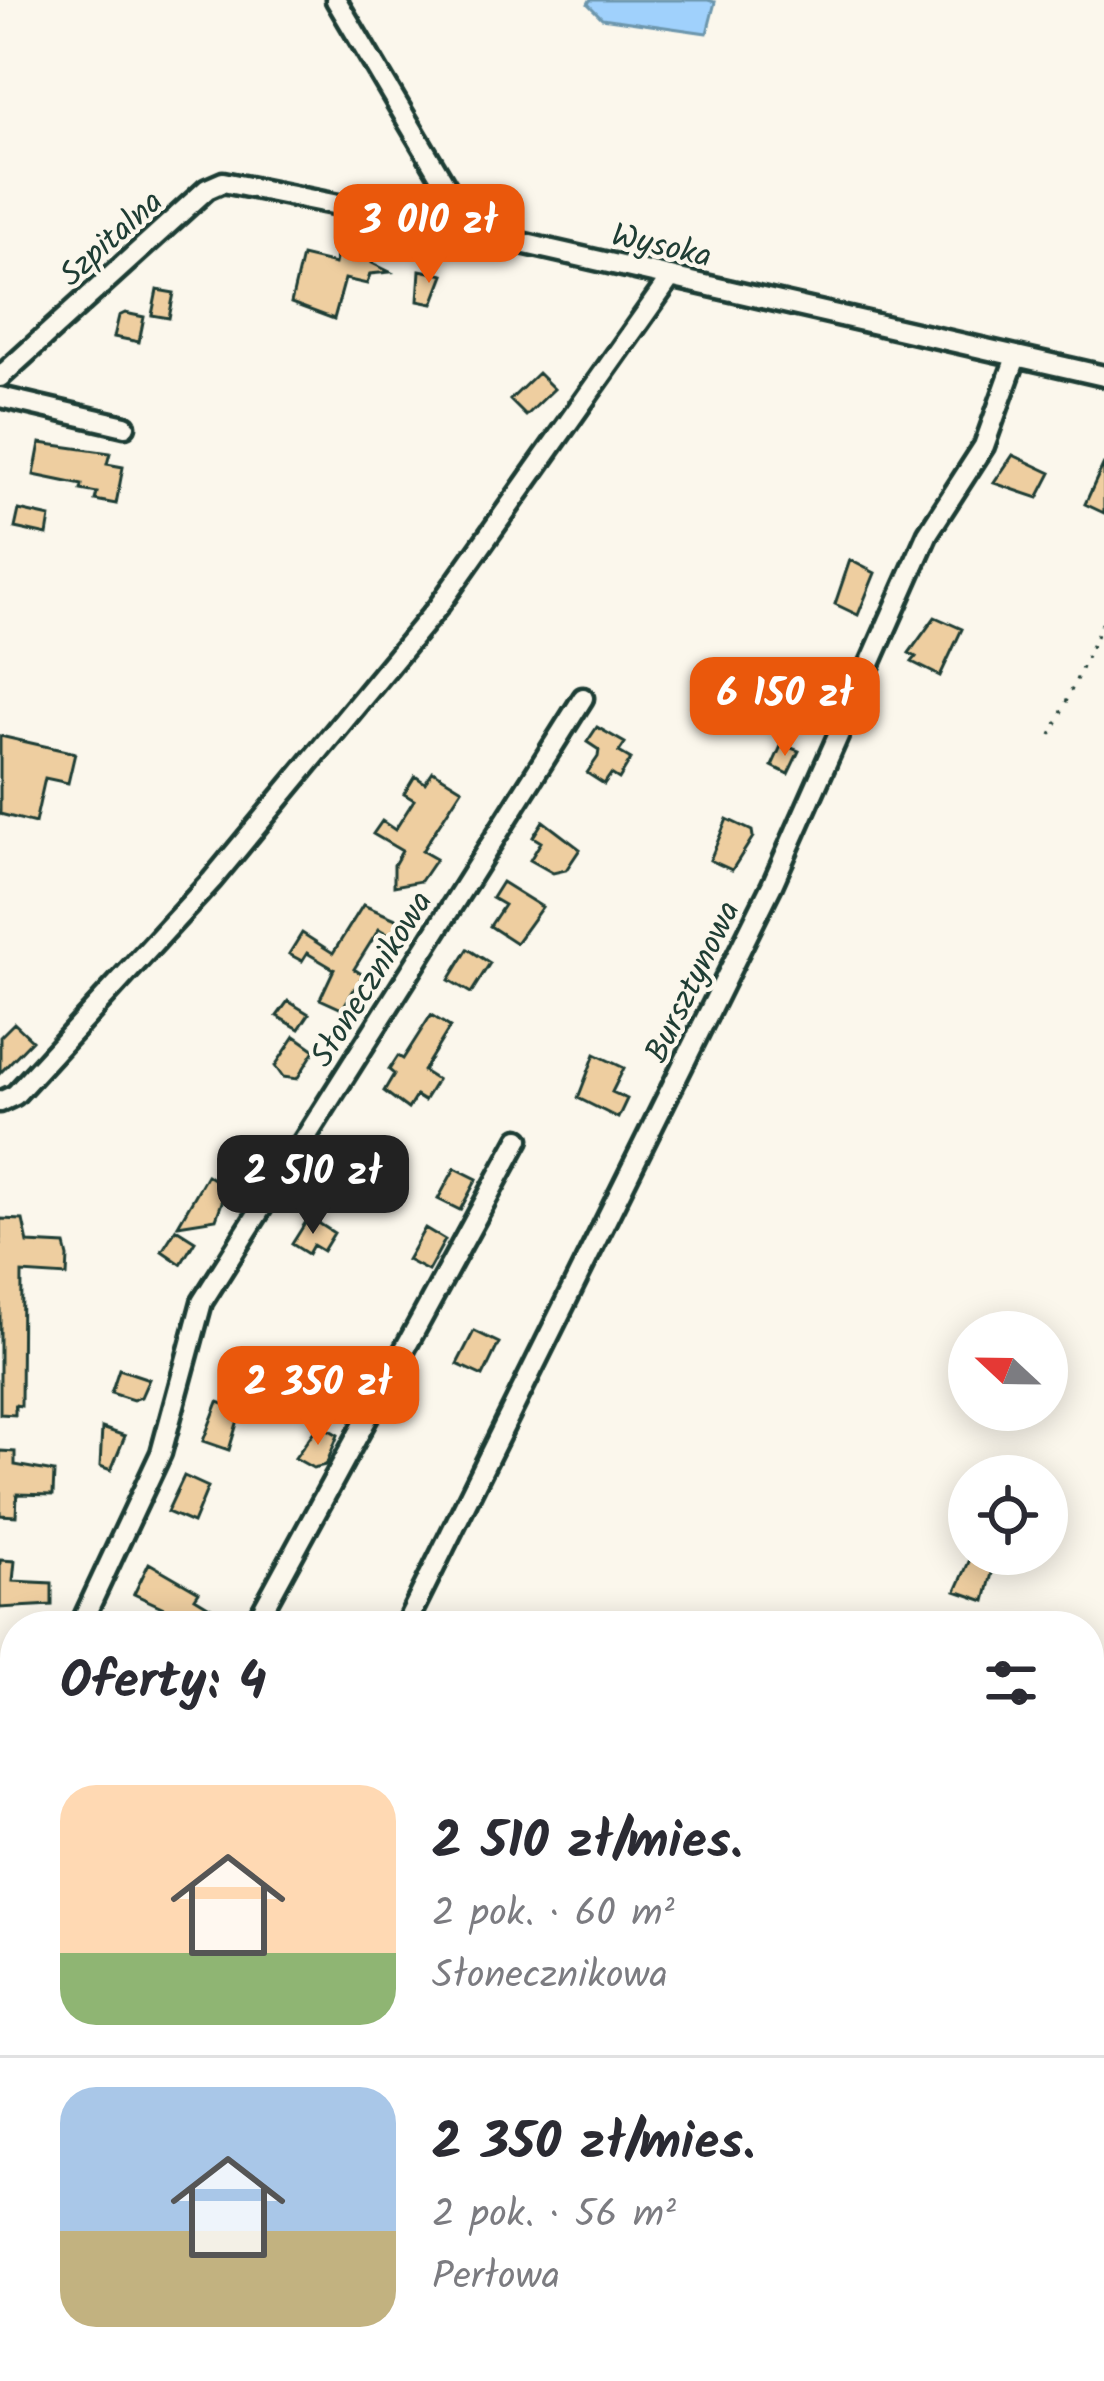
<!DOCTYPE html>
<html lang="pl">
<meta charset="utf-8">
<style>
:root{--surface:#fff;--page:#f7f7f7;--text:#2b2b33;--muted:#7c7c81;--line:#e1e1e2;--accent:#ea580c}
body{margin:0;font-family:Kalam,sans-serif;background:var(--page);color:var(--text);height:100vh;display:flex;flex-direction:column;font-size:45px;white-space:nowrap}
*{box-sizing:border-box;margin:0}
p{font-size:39px;color:var(--muted)}
.icon{flex:none;width:66px;height:66px;fill:none;stroke:currentColor;stroke-width:2;stroke-linecap:round;stroke-linejoin:round}
.map{position:relative;flex:1;overflow:hidden}
.side{position:absolute;left:0px;top:1611px;width:1104px;height:771px;display:flex;flex-direction:column;background:var(--surface);border-radius:48px 48px 0 0;box-shadow:0 6px 30px #0003}
.side>*{flex:none}
.needle{width:78px;rotate:292deg}
.buttons{position:absolute;left:948px;top:1311px;display:grid;gap:24px}
.buttons a{display:grid;place-items:center;width:120px;height:120px;border-radius:50%;background:var(--surface);box-shadow:0 6px 30px #0003;font-size:60px}
.price{position:absolute;translate:-50% -102px;padding:0 27px;border-radius:24px;background:var(--accent);color:#fff;font-size:39px;line-height:78px;filter:drop-shadow(0 3px 6px #0008)}
.price::after{content:'';position:absolute;left:50%;top:72px;width:36px;height:27px;margin-left:-18px;background:inherit;clip-path:polygon(0 0,100% 0,50% 100%)}
.price.current{background:#222;color:#fff}
ul{padding:0;list-style:none}
li{display:flex;align-items:center;gap:36px;height:300px;padding:0 60px}
li+li{border-top:3px solid var(--line)}
li span{display:grid;place-items:center;flex:none;width:336px;height:240px;border-radius:36px;color:#555}
li>.icon{margin-inline-start:auto}
span .icon{width:144px;height:144px;fill:#fffc;stroke-width:1}
li b{font-size:51px}
h2{display:flex;justify-content:space-between;align-items:center;height:144px;padding:0 60px;font-size:51px}
.map>svg:first-child{display:block}
</style>
<div class="map">
<svg width="1104" height="2381" viewBox="0 0 1104 2381">
<rect width="100%" height="100%" fill="#fbf7ec"/>
<filter id="ink" filterUnits="userSpaceOnUse"><feTurbulence type="fractalNoise" baseFrequency=".00833" numOctaves="2"/><feDisplacementMap in="SourceGraphic" scale="24" xChannelSelector="R" yChannelSelector="G"/><feConvolveMatrix kernelMatrix="1 2 1 2 8 2 1 2 1" color-interpolation-filters="sRGB"/></filter>
<g filter="url(#ink)">
<path fill="#a0d1fc" stroke="#6c96ac" stroke-width="3" d="M590,0H708L715,2L707,33L602,18L588,4Z"/>
<path fill="#eecea0" stroke="#1f3d34" stroke-width="3" d="M338,249L374,253L372,263L390,272L370,274L367,284L345,279L334,319L291,303L302,256L335,264Z
M420,270L444,275L433,304L418,301Z
M157,290L174,293L169,318L152,315Z
M125,313L144,317L139,342L114,337L119,316Z
M538,373L554,389L526,416L510,400Z
M40,443L110,453L107,464L123,467L116,504L95,500L97,493L81,490L82,485L34,475Z
M1013,455L1051,473L1038,498L994,483Z
M1104,463V513L1085,504Z
M19,510L50,517L47,535L15,528Z
M850,560L875,573L858,615L835,604Z
M935,617L962,629L940,676L912,662L916,657L909,653Z
M597,727L625,743L619,752L631,759L619,779L611,774L604,784L587,773L598,757L599,750L587,742Z
M0,736L75,753L68,783L45,778L35,823L0,814Z
M782,744L799,751L788,774L772,766Z
M433,771L462,789L422,851L436,859L421,881L394,886V865L402,851L373,834L382,821L395,830L414,800L404,794L415,776L425,783Z
M727,819L752,831L753,837L732,870L710,860Z
M543,821L580,849L566,870L553,873L530,860L541,842L533,837Z
M502,882L542,907L516,943L490,926L504,905L492,898Z
M363,905L410,925L400,941L379,929L354,969L363,975L342,1009L320,999L334,969L307,953L302,961L289,954L302,933L333,953Z
M468,949L490,963L471,993L449,980Z
M288,1001L309,1014L299,1029L277,1016Z
M431,1015L450,1027L423,1071L437,1080L424,1101L416,1096L408,1109L384,1091L394,1074L389,1070L398,1056L403,1059Z
M14,1023L32,1040L0,1073V1037Z
M295,1036L315,1050L297,1079L283,1077L275,1066Z
M595,1054L624,1068L612,1092L627,1099L618,1118L578,1098Z
M455,1168L477,1179L460,1210L438,1199Z
M207,1175L227,1188L216,1219L178,1225Z
M309,1217L334,1233L323,1251L313,1245L308,1254L292,1244Z
M0,1219L23,1220L28,1243L65,1245L68,1257L67,1276L22,1273L21,1406L15,1405V1415L0,1414Z
M425,1228L445,1240L428,1271L407,1260Z
M176,1229L195,1241L181,1264L162,1251Z
M474,1331L499,1343L483,1376L457,1364Z
M357,1348L374,1357L358,1394L337,1383Z
M119,1369L149,1379L141,1397L133,1400L111,1393Z
M218,1402L241,1410L229,1450L203,1441Z
M319,1424L338,1435L326,1465L313,1468L295,1458Z
M102,1428L125,1436L111,1470L100,1466Z
M0,1451L15,1452V1465L54,1472L53,1495L17,1494L16,1516L0,1515Z
M184,1476L208,1487L193,1523L167,1512Z
M971,1557L994,1565L985,1601L956,1591Z
M0,1560L15,1561L13,1581L52,1583V1605L0,1608Z
M149,1563L199,1592L195,1598L241,1626H216L188,1611L180,1626H157L166,1609L134,1594Z
M7,2072L15,2073V2119L0,2116Z"/>
<g fill="none" stroke-linecap="round" stroke-linejoin="round">
<defs>
<path id="minor" d="M336,0L473,232
M0,377L207,189L223,182L473,232L1104,376
M0,397L125,426
M0,1102L15,1095L212,880L438,607L671,277
M80,1626L161,1453L202,1302L583,698
M254,1626L519,1139
M405,1626L772,885L928,533L984,446L1016,357
M0,1811L15,1780
M1089,1991L1104,1952"/>
<path id="secondary" d="M0,1846L15,1848
M1089,2037L1104,2039"/>
</defs>
<use href="#minor" stroke="#1f3d34" stroke-width="27"/>
<use href="#secondary" stroke="#1f3d34" stroke-width="33"/>
<path stroke="#1f3d34" stroke-width="3" stroke-dasharray="3 9" stroke-linecap="butt" d="M1051,735L1104,619
M488,2381L491,2367"/>
<use href="#minor" stroke="#fbf7ec" stroke-width="18"/>
<use href="#secondary" stroke="#fbf7ec" stroke-width="24"/>
</g>
</g>
<g text-anchor="middle" stroke-width="9" stroke-linejoin="round" paint-order="stroke">
<g font-size="33" fill="#1f3d34" stroke="#fbf7ec">
<text transform="translate(110 237) rotate(-42)" y="12">Szpitalna</text>
<text transform="translate(662 244) rotate(13)" y="12">Wysoka</text>
<text transform="translate(370 978) rotate(-58)" y="12">Słonecznikowa</text>
<text transform="translate(691 981) rotate(-64)" y="12">Bursztynowa</text>
</g>
</g>
</svg>
<div class="buttons">
<a><svg class="needle" viewBox="-14 -14 28 28"><path d="M0-13l5 13h-10z" fill="#e53935"/><path d="M0 13l5-13h-10z" fill="#7c7c81"/></svg></a>
<a><svg class="icon" aria-label="locate" viewBox="0 0 24 24"><circle cx="12" cy="12" r="6"/><path d="M12 2v4M12 18v4M2 12h4M18 12h4"/></svg></a>
</div>
<b class="price" style="left:429px;top:286px">3 010 zł</b>
<b class="price" style="left:785px;top:759px">6 150 zł</b>
<b class="price current" style="left:313px;top:1237px">2 510 zł</b>
<b class="price" style="left:318px;top:1448px">2 350 zł</b>
<section class="side">
<h2>Oferty: 4<svg class="icon" aria-label="filters" viewBox="0 0 24 24"><path d="M4 7h16M4 17h16"/><circle cx="9" cy="7" r="2"/><circle cx="15" cy="17" r="2"/></svg></h2>
<ul>
<li><span style="background:linear-gradient(#ffd9b3 70%,#8fb573 0)"><svg class="icon" aria-label="home" viewBox="0 0 24 24"><path d="M3 11l9-7 9 7M6 9v11h12V9"/></svg></span><div><b>2 510 zł/mies.</b><p>2 pok. · 60 m²</p><p>Słonecznikowa</p></div></li>
<li><span style="background:linear-gradient(#a9c7e8 60%,#c2b280 0)"><svg class="icon" aria-label="home" viewBox="0 0 24 24"><path d="M3 11l9-7 9 7M6 9v11h12V9"/></svg></span><div><b>2 350 zł/mies.</b><p>2 pok. · 56 m²</p><p>Perłowa</p></div></li>
</ul>
</section>
</div>
